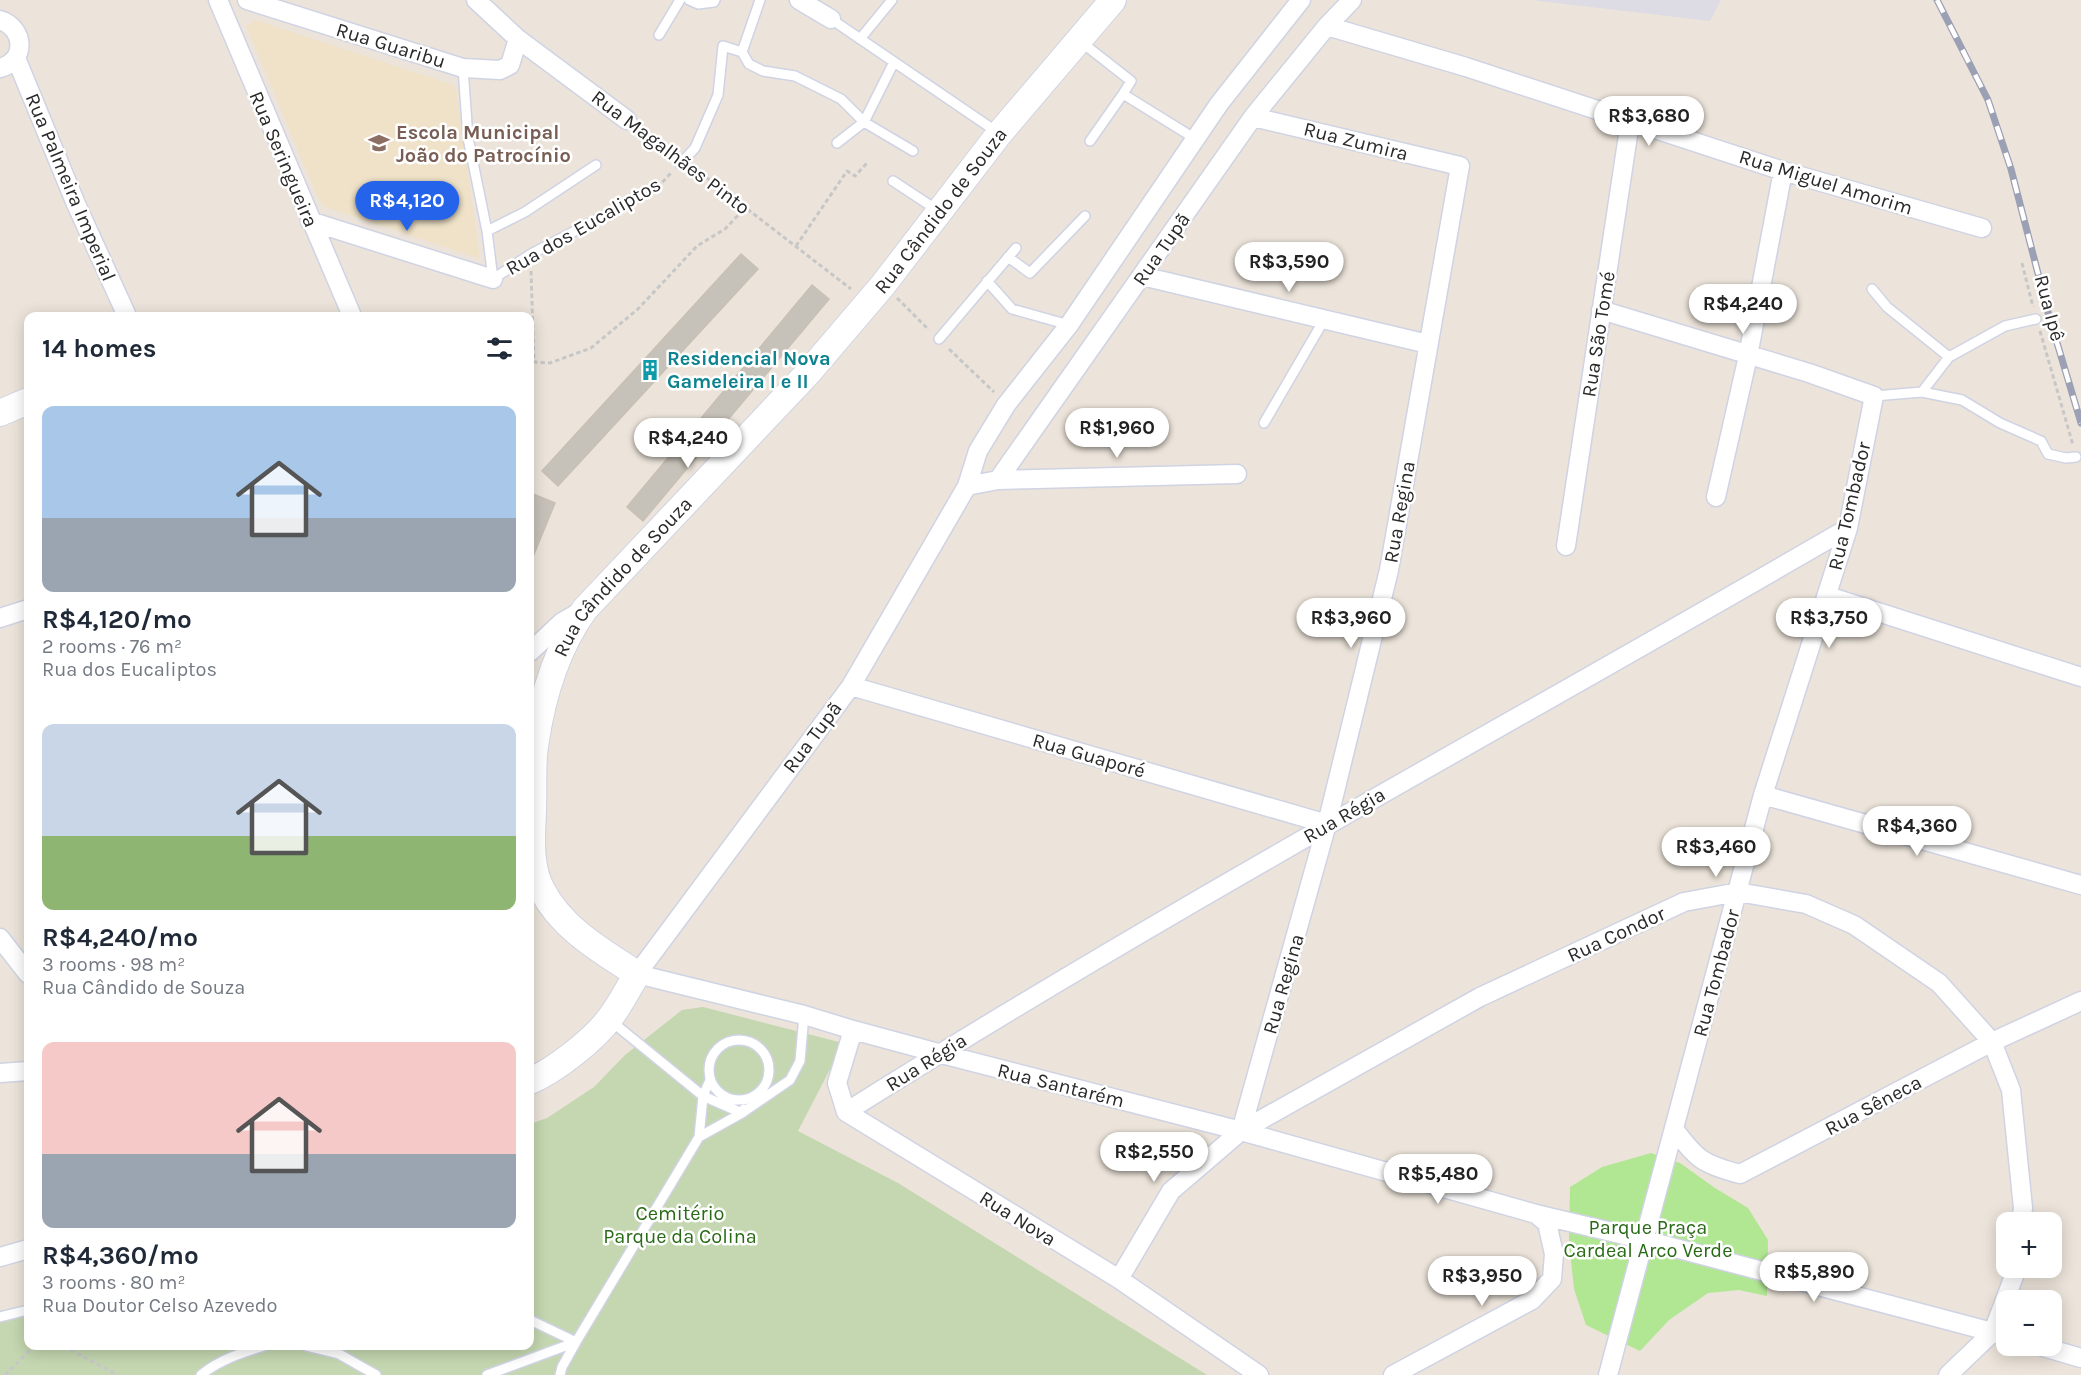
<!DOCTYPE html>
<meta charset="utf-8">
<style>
:root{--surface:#fff;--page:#f2f2f3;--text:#1f2937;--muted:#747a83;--accent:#2563eb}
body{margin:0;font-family:Karla,sans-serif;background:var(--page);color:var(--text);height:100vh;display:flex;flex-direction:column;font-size:22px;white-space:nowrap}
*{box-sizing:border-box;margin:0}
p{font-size:20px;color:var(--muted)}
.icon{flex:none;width:33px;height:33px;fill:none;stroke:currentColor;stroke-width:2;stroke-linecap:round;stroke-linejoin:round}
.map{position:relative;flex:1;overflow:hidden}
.panel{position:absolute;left:24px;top:312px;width:510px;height:1038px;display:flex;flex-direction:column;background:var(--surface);border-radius:12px;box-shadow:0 3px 15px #0003}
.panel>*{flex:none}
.tools{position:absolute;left:1996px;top:1212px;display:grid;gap:12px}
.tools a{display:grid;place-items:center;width:66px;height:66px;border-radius:12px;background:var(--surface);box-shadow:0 3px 15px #0003;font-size:30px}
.price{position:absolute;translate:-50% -51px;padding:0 14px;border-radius:21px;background:#fff;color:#222;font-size:20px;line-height:39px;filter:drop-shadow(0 2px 3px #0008)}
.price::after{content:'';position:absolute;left:50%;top:36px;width:18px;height:14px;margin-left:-9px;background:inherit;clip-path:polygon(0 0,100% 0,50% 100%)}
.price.current{background:var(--accent);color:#fff}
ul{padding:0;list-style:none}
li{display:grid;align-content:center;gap:12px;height:318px;padding:0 18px}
li span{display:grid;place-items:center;height:186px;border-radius:12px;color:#555}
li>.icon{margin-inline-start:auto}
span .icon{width:108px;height:108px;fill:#fffc;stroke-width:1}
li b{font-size:26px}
h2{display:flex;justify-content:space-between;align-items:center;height:72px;padding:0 18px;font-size:26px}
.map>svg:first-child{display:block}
</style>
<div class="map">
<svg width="2081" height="1375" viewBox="0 0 2081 1375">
<rect width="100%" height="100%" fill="#ece4da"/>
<path fill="#dddbe4" d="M1531,0H1721L1710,21Z"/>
<path fill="#efe2c8" d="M255,20L451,84L456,88L480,259L325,207L318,198L246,26Z"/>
<path fill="#b1e693" d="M1651,1153L1680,1163L1715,1188L1748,1208L1768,1240L1767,1296L1739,1290L1708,1293L1669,1320L1640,1351L1586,1325L1574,1289L1569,1242L1570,1187L1602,1167Z"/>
<path fill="#c4d7b0" d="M703,1007L839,1042L840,1050L798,1131L898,1183L1207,1375H0V1311L28,1308V1346H530V1124L547,1118L594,1087L625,1055L682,1010Z"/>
<path fill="#c7c2b9" stroke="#c8c0b4" stroke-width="1.5" d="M741,254L758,269L558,486L542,471Z
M812,285L829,299L643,521L627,507Z
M533,494L555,503L530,564V503Z"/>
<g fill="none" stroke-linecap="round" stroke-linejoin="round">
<defs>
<path id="lane" d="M689,0L698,4L714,2L715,0
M760,0L742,52L749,64L763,71L795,76L841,99L864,122L913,151
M831,19L997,132
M659,35L680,0
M860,39L892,0
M1080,41L1131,81L1123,94L1194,138
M463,68L468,138L487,231L493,279L531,254L613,211
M1090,141L1123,94
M837,143L864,122L894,62
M680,164L695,148L718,95L723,46L742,52
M893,181L937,210
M487,231L525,212L596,165
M1008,257L1030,273L1085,216
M987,281L1012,309L1069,325
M1872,289L1887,307L1949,357
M939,339L1016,248
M1922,392L1962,400L2000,423L2041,441L2048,454L2066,458L2076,457
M1874,396L1922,392L1949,357L2005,326L2036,319
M1264,423L1324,320
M611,1021L703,1096L742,1113L744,1109
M709 1070a30 30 0 1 1 60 0a30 30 0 1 1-60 0Z
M710,1080L703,1096L699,1137L742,1113L790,1080L800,1061L804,1015
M0,1317L28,1310
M530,1320L576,1342
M306,1346L339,1354L376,1375
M201,1375C219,1360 241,1353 264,1346
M487,1375L576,1342
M560,1375L562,1367L576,1342L699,1137"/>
<path id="street" d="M218,0L352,316
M247,0L463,68L500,70L510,65L518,39
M476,0L518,39L627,120
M799,0L831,19
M1301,0L1219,104L1069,325L1006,405L978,451L967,486L851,686L637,974L804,1015L853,1030L938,1053L1241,1131L1536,1214L1645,1240L2007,1336
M0,20C25,28 27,61 0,68
M1327,26L1466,67L1783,171L1982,228
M16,58L76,204L127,316
M310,221L493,279
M1142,276L1428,344
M1601,310L1809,373L1874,396L1848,528L1763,795L1608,1375
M998,480L1237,474
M967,486L998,480L1253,117L1327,26L1352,0
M1716,497L1748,356L1783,171
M1566,546L1630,122
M1828,596L2081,677
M0,618L28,609
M530,652L562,622L581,611
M851,686L1327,824
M1763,795L2081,885
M0,938L28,974
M853,1030L837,1083L846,1112L1119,1279L1259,1375
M0,1073L28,1071
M846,1112C1173,906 1514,722 1848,528
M1674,1129C1697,1160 1703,1164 1740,1174L1992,1042L2081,1001
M1241,1131L1327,824L1389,570L1460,166L1253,117
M0,1257L28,1249
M1119,1279L1171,1191L1241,1131L1480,997L1684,902L1738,892L1806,904L1854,925L1939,983L1992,1042L2011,1090L2023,1208L2021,1222
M2040,1346L2081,1358
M1393,1375L1532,1300L1552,1279L1554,1254L1547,1223L1536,1214
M1948,1375L1993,1332L2017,1268"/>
<g id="secondary">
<path d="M0,413L28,401"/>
<path id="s1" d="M530,1081C554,1071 594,1040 610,1018C620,1005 628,989 637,974C602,951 562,929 542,890C529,866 532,837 533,810C534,789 532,766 535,746C542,697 556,649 585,609L808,373L883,285L999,134L1113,0"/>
</g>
</defs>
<use href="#lane" stroke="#cfd3e3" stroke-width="12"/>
<use href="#street" stroke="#cfd3e3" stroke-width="21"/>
<use href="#secondary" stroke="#cfd3e3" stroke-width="28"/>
<path stroke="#c7c7c7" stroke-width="3" stroke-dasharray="4.5 3" stroke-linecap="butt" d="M641,130L672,152
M694,168L851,289
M624,205L656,189L672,172
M796,246L847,171L855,176L867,163
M2022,263L2033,307
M531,271L534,362L550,363L591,348L638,309L697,246L725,229L746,207
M897,298L929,330
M2040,331L2073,445
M949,349L994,392
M64,1346L117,1375
M5,1375L34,1346"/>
<use href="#lane" stroke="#fff" stroke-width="9"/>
<use href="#street" stroke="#fff" stroke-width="18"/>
<use href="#secondary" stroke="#fff" stroke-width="26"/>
<defs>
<path id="rail" d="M1937,0L1988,100L2011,169L2049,316L2081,423"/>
</defs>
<use href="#rail" stroke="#9ca0b5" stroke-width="7"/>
<use href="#rail" stroke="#fff" stroke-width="4.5" stroke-dasharray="14" stroke-linecap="butt"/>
</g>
<defs>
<symbol id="school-bare" viewBox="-9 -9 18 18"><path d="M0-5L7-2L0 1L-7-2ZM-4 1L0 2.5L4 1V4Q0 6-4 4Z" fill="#8d6e63" stroke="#fff" stroke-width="2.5" paint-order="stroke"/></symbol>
<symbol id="building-bare" viewBox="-9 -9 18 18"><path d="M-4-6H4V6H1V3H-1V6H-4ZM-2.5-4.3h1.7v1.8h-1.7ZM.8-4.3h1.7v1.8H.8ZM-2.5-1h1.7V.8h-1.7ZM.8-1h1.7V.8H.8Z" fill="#0f9aa8" stroke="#fff" stroke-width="2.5" paint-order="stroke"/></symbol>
</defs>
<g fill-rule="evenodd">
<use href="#school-bare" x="364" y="128" width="30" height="30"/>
<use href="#building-bare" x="635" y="355" width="30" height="30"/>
</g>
<g text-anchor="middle" stroke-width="5" stroke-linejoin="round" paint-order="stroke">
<g font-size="20" fill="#292929" stroke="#fff">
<text transform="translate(391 45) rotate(17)" y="7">Rua Guaribu</text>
<text transform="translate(1356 141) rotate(14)" y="7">Rua Zumira</text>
<text transform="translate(671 152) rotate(37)" y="7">Rua Magalhães Pinto</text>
<text transform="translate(284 159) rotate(67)" y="7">Rua Seringueira</text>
<text transform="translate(1826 182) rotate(17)" y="7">Rua Miguel Amorim</text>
<text transform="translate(71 187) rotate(67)" y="7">Rua Palmeira Imperial</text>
<text dy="7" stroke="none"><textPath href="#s1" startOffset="1110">Rua Cândido de Souza</textPath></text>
<text transform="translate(583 226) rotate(-30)" y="7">Rua dos Eucaliptos</text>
<text transform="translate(1161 249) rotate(-55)" y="7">Rua Tupã</text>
<text transform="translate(2050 308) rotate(75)" y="7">Rua Ipê</text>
<text transform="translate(1598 334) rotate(-81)" y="7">Rua São Tomé</text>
<text transform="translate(1849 506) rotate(-77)" y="7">Rua Tombador</text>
<text transform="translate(1399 512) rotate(-80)" y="7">Rua Regina</text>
<text dy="7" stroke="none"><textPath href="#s1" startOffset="624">Rua Cândido de Souza</textPath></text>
<text transform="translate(812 737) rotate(-53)" y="7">Rua Tupã</text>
<text transform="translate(1089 755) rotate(16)" y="7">Rua Guaporé</text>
<text transform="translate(1344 815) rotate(-30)" y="7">Rua Régia</text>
<text transform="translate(1616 934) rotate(-25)" y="7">Rua Condor</text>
<text transform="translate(1716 973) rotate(-75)" y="7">Rua Tombador</text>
<text transform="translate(1283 984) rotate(-74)" y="7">Rua Regina</text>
<text transform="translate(926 1062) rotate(-32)" y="7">Rua Régia</text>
<text transform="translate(1061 1085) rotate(14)" y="7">Rua Santarém</text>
<text transform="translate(1873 1105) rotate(-28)" y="7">Rua Sêneca</text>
<text transform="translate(1018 1218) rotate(32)" y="7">Rua Nova</text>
</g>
<g font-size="20" font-weight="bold" fill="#785e54" stroke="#fff" text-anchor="start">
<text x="396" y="139">Escola Municipal<tspan x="396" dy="23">João do Patrocínio</tspan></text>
</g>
<g font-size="20" font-weight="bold" fill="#0d838f" stroke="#fff" text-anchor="start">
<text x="667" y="365">Residencial Nova<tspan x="667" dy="23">Gameleira I e II</tspan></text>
</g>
<g font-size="20" fill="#286a15" stroke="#fff">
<text x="680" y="1220">Cemitério<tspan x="680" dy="23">Parque da Colina</tspan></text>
<text x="1648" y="1234">Parque Praça<tspan x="1648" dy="23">Cardeal Arco Verde</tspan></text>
</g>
</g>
</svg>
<div class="tools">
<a>+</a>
<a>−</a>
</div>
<b class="price" style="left:1649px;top:147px">R$3,680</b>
<b class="price current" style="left:407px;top:232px">R$4,120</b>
<b class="price" style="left:1289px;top:293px">R$3,590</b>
<b class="price" style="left:1743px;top:335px">R$4,240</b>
<b class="price" style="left:1117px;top:459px">R$1,960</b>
<b class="price" style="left:688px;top:469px">R$4,240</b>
<b class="price" style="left:1351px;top:649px">R$3,960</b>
<b class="price" style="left:1829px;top:649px">R$3,750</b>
<b class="price" style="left:1917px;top:857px">R$4,360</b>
<b class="price" style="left:1716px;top:878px">R$3,460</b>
<b class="price" style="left:1154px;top:1183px">R$2,550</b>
<b class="price" style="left:1438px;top:1205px">R$5,480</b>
<b class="price" style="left:1814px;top:1303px">R$5,890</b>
<b class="price" style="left:1482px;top:1307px">R$3,950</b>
<section class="panel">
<h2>14 homes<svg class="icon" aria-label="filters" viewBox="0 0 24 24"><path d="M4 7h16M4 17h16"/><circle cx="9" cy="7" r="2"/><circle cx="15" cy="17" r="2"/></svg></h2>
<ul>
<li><span style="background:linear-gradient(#a9c7e8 60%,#9aa5b1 0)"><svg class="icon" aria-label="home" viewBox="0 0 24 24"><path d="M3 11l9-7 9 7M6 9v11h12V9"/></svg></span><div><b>R$4,120/mo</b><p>2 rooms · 76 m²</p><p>Rua dos Eucaliptos</p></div></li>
<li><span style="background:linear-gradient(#c9d6e8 60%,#8fb573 0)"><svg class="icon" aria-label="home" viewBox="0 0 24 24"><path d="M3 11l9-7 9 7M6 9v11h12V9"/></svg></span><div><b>R$4,240/mo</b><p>3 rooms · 98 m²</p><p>Rua Cândido de Souza</p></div></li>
<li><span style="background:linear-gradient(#f6c9c9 60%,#9aa5b1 0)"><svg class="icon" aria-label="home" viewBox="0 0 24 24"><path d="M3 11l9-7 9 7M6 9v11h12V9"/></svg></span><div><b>R$4,360/mo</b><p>3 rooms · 80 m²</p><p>Rua Doutor Celso Azevedo</p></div></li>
</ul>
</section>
</div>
